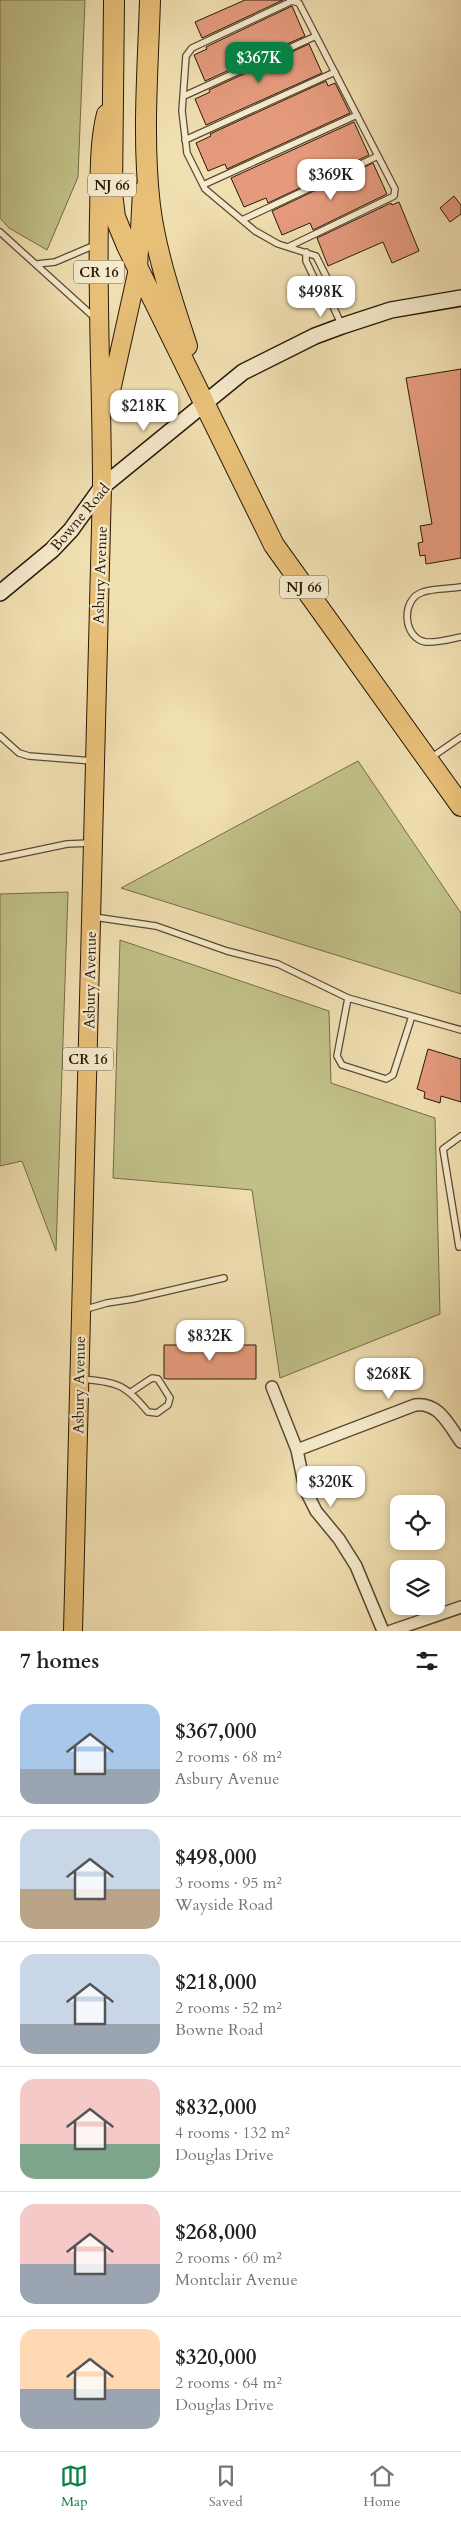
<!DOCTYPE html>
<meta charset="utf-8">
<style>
:root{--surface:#fff;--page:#f2f2f2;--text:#202124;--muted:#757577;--line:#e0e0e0;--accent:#0b8043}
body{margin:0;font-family:Cardo,serif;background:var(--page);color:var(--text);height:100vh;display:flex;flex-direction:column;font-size:19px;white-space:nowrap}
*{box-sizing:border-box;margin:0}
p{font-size:16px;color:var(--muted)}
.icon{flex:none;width:28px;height:28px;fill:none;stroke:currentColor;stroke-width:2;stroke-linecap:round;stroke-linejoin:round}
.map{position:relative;height:1631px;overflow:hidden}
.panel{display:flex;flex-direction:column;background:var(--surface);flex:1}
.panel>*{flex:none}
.tools{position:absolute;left:390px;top:1495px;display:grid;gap:10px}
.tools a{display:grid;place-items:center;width:55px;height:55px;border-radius:10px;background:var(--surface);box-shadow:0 2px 8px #0003;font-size:25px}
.price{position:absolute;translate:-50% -42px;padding:0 11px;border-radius:10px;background:#fff;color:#222;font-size:16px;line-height:32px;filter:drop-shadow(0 1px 2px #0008)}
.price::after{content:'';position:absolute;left:50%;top:30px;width:15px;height:11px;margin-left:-8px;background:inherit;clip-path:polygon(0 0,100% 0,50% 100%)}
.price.on{background:var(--accent);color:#fff}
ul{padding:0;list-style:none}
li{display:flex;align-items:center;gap:15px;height:125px;padding:0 20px}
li+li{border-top:1px solid var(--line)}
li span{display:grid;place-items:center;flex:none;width:140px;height:100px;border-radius:15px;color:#555}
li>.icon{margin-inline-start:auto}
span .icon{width:60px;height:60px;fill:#fffc;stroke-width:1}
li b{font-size:21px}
h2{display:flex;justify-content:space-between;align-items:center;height:60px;padding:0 20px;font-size:21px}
.tabs{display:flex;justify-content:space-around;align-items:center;height:70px;border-top:1px solid var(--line);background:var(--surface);font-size:14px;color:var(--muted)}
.tabs a{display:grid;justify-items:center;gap:2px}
.tabs .on{color:var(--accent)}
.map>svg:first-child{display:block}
</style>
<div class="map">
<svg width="461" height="1631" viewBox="0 0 461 1631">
<rect width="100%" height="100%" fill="#f0dfb1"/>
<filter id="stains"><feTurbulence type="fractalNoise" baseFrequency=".004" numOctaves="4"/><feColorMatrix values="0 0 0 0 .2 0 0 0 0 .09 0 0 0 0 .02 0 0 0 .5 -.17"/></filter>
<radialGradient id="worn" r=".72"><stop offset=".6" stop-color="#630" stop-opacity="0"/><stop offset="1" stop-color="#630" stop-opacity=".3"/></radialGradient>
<path fill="#c0c087" stroke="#746c48" d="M0,0H85L78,177L47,250L9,228L0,218Z
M358,761L461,913V994L121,888Z
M68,892L56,1251L22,1161L0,1166V894Z
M120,940L329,1011L331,1083L435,1118L440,1314L280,1378L252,1190L113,1178Z"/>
<path fill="#e59a7d" stroke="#291808" d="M245,0H283L202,38L195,22Z
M292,6L305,36L205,81L194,55L207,49L206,47Z
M309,44L322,73L206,125L195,99L210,92L209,90Z
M326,81L328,86L335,83L350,113L227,169L225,164L208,171L196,143L211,136L210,134Z
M354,122L369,155L268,203L266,198L244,207L231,178Z
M373,163L387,194L313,230L310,223L282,235L272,211Z
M454,196L461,205V214L450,222L440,208Z
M399,202L419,251L392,263L383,242L328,266L317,238L391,203L392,205Z
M461,369V558L426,564L425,555L420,556L418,543L423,542L420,526L432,524L406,378Z
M428,1049L461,1059V1102L441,1096L440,1103L424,1098L425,1092L417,1089Z
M164,1345H256V1379H167L164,1378Z"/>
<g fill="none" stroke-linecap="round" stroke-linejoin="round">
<defs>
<path id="lane" d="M184,96L316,36
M185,140L335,72
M203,185L357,115
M242,220L378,156
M0,232L95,318
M288,247L394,196L395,189L299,3L292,1L192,48L186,56L182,111L187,153L205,189L255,231L278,244L316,256L328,280L327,293
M306,252V261L317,284L327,293L342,326
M37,264L55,262L95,245
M461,587C449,589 434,588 423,592C400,599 403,639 426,642C437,643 451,639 461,637
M0,736L19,753L29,756L93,761
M432,757L461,737
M0,858L67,844L91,843
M94,917L156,926L227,951L278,964L348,998L461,1030
M348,998L337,1056L342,1065L386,1079L393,1075L412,1016
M461,1136L443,1149L459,1247H461
M83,1310L107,1303L133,1299L224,1278
M82,1379C118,1383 124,1383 148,1412L157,1413L168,1405L170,1398L158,1379L152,1378L131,1392"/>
<path id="street" d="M272,1387L297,1450L305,1489L316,1511L339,1539L356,1566L383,1631
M297,1450L415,1405C439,1402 448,1424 461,1442
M391,1631L461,1607"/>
<path id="secondary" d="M0,593L52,550L71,530L102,487L243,372L315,336L342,326L391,310L461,298"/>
<path id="primary" d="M108,404L138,269L142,191
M73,1631L102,487C102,396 97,306 99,216C100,182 98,146 106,114"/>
<path id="highway" d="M114,0L112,193L115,217L127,246L274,545L461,806
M150,0C148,68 142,138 150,206C156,253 172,300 187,346"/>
</defs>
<use href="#lane" stroke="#5b4a32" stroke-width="8"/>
<use href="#street" stroke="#5b4a32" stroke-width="14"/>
<use href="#secondary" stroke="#291808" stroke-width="18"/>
<use href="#primary" stroke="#291808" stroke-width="20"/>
<use href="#highway" stroke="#291808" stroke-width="22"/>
<use href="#lane" stroke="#f5eacc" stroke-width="5.5"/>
<use href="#street" stroke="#f5eacc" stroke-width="11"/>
<use href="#secondary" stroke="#f5eacc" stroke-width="15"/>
<use href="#primary" stroke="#e8c078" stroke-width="18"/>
<use href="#highway" stroke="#e8c078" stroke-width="20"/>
</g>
<g text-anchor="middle" stroke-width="4.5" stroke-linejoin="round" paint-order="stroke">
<g fill="#f5eacc" stroke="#665743" stroke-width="1">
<rect x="88" y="173.5" width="48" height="23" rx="4"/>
<rect x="74" y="260.5" width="50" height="23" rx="4"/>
<rect x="280" y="575.5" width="48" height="23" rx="4"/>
<rect x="63" y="1047.5" width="50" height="23" rx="4"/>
</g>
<g font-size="14" font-weight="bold" fill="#291808">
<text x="112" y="190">NJ 66</text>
<text x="99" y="277">CR 16</text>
<text x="304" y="592">NJ 66</text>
<text x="88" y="1064">CR 16</text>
</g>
<g font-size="15" fill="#291808" stroke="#f5eacc">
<text transform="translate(80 517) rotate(-50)" y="5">Bowne Road</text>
<text transform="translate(100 575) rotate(-88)" y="5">Asbury Avenue</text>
<text transform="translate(90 980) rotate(-89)" y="5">Asbury Avenue</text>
<text transform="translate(79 1385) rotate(-89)" y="5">Asbury Avenue</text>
</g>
</g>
<rect width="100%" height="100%" filter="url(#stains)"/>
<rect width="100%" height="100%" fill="url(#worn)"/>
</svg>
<div class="tools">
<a><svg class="icon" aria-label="locate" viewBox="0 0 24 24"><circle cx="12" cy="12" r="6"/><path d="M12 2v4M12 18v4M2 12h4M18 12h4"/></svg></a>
<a><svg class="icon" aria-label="layers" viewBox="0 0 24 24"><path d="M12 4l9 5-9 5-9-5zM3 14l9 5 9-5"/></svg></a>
</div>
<b class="price on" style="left:259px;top:84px">$367K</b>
<b class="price" style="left:331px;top:201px">$369K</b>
<b class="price" style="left:321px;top:318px">$498K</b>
<b class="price" style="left:144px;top:432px">$218K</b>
<b class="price" style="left:210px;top:1362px">$832K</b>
<b class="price" style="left:389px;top:1400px">$268K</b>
<b class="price" style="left:331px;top:1508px">$320K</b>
</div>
<section class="panel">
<h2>7 homes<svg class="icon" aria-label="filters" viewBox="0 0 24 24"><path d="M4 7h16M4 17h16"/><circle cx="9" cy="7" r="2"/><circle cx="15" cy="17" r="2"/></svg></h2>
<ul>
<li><span style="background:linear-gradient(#a9c7e8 65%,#9aa5b1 0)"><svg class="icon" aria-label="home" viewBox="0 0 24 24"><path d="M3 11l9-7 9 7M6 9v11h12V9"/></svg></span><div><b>$367,000</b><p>2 rooms · 68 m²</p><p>Asbury Avenue</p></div></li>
<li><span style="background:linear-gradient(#c9d6e8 60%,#b9a48a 0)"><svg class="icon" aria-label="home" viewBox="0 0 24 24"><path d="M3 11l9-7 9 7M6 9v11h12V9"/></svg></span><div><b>$498,000</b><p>3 rooms · 95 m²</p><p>Wayside Road</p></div></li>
<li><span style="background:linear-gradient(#c9d6e8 70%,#9aa5b1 0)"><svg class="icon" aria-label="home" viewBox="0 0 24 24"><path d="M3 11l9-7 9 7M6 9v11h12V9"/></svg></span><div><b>$218,000</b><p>2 rooms · 52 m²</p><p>Bowne Road</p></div></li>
<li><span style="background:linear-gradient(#f6c9c9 65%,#7fa58c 0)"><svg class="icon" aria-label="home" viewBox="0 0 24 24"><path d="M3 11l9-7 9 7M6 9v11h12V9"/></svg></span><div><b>$832,000</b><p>4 rooms · 132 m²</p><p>Douglas Drive</p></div></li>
<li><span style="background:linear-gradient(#f6c9c9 60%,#9aa5b1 0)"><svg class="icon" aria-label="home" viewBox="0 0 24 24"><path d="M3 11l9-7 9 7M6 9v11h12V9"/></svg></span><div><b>$268,000</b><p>2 rooms · 60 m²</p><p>Montclair Avenue</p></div></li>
<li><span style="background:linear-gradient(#ffd9b3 60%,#9aa5b1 0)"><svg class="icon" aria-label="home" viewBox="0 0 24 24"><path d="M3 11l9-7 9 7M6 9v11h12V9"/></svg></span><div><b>$320,000</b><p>2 rooms · 64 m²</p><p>Douglas Drive</p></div></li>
</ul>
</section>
<nav class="tabs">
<a class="on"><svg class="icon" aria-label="map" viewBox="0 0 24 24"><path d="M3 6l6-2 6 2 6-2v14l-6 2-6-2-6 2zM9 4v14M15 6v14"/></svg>Map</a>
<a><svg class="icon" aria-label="saved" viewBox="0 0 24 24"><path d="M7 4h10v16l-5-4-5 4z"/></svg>Saved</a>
<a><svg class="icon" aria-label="home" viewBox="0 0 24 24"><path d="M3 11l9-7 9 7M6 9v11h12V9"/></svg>Home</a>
</nav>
